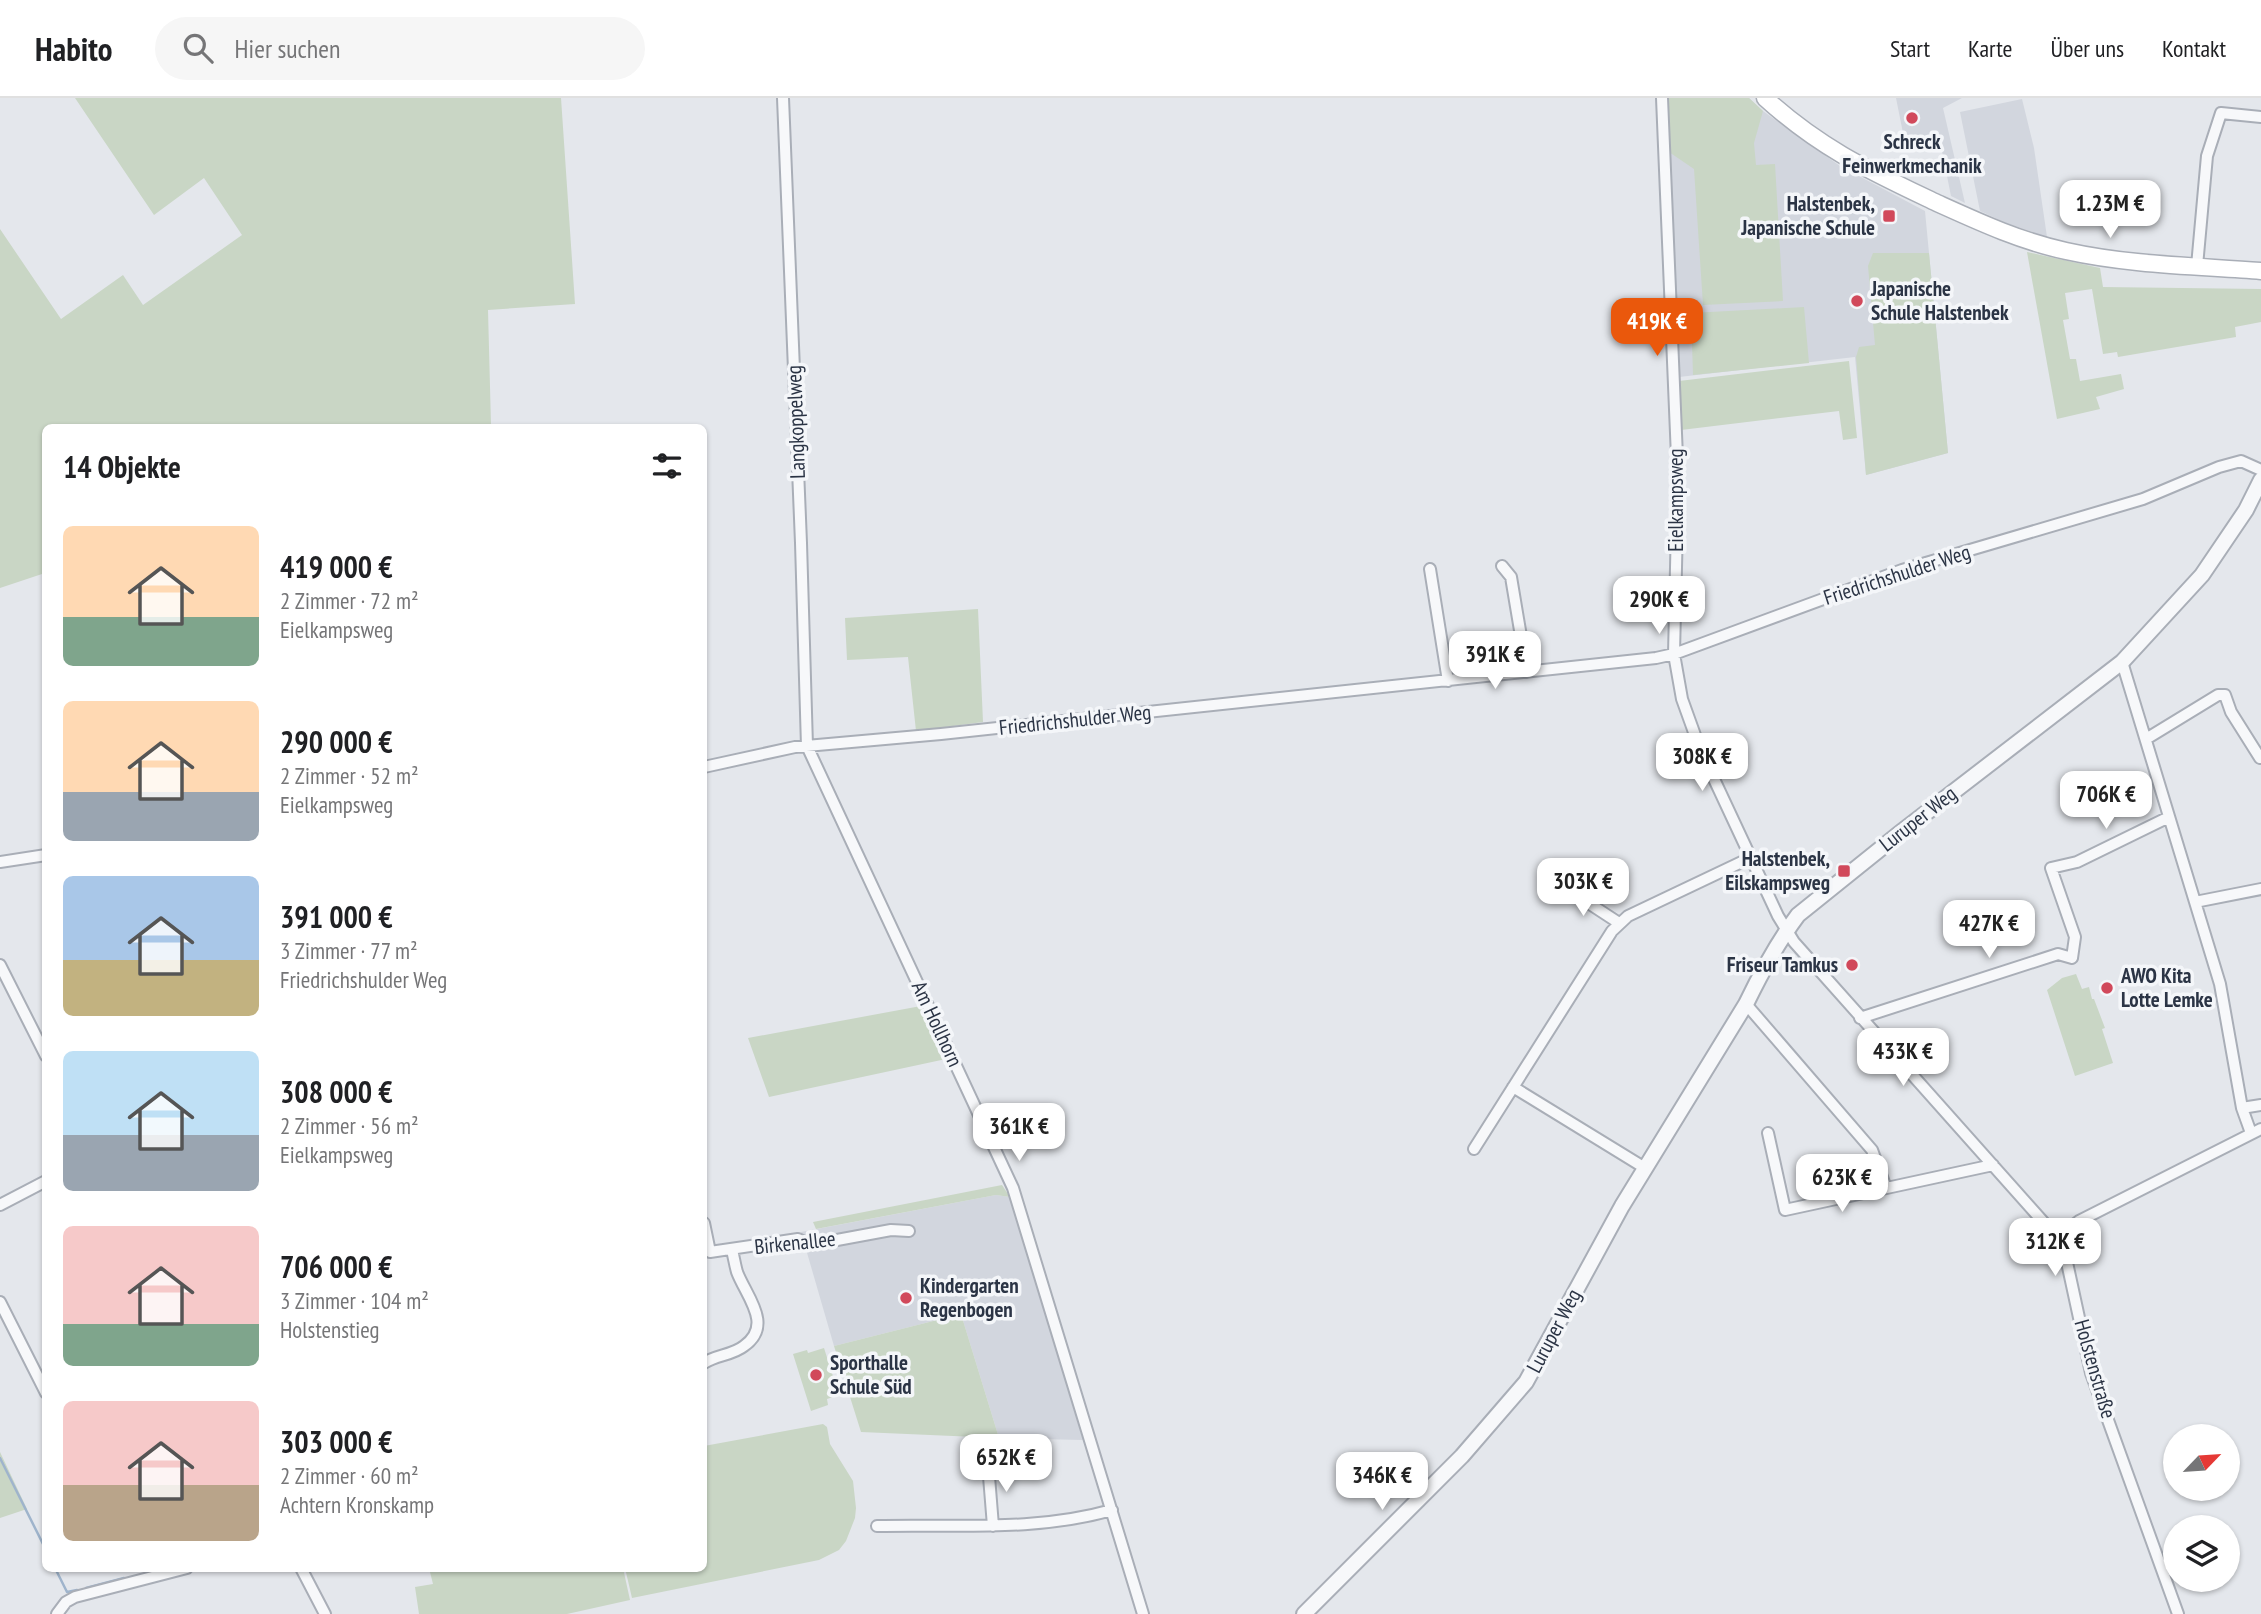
<!DOCTYPE html>
<html lang="de">
<meta charset="utf-8">
<style>
:root{--surface:#fff;--page:#f6f6f6;--text:#202124;--muted:#757577;--line:#e0e0e0;--accent:#ea580c}
body{margin:0;font-family:"PT Sans Narrow",sans-serif;background:var(--page);color:var(--text);height:100vh;display:flex;flex-direction:column;font-size:26px;white-space:nowrap}
*{box-sizing:border-box;margin:0}
p{font-size:23px;color:var(--muted)}
.icon{flex:none;width:38px;height:38px;fill:none;stroke:currentColor;stroke-width:2;stroke-linecap:round;stroke-linejoin:round}
.map{position:relative;flex:1;overflow:hidden}
.side{position:absolute;left:42px;top:326px;width:665px;height:1148px;display:flex;flex-direction:column;background:var(--surface);border-radius:10px;box-shadow:0 2px 5px #0004}
.side>*{flex:none}
.needle{width:46px;rotate:65deg}
.tools{position:absolute;left:2163px;top:1326px;display:grid;gap:14px}
.tools a{display:grid;place-items:center;width:77px;height:77px;border-radius:50%;background:var(--surface);box-shadow:0 2px 5px #0004;font-size:35px}
.price{position:absolute;translate:-50% -60px;padding:0 16px;border-radius:14px;background:#fff;color:#222;font-size:23px;line-height:46px;filter:drop-shadow(0 2px 4px #0008)}
.price::after{content:'';position:absolute;left:50%;top:42px;width:21px;height:16px;margin-left:-10px;background:inherit;clip-path:polygon(0 0,100% 0,50% 100%)}
.price.selected{background:var(--accent);color:#fff}
ul{padding:0;list-style:none}
li{display:flex;align-items:center;gap:21px;height:175px;padding:0 21px}
li span{display:grid;place-items:center;flex:none;width:196px;height:140px;border-radius:10px;color:#555}
li>.icon{margin-inline-start:auto}
span .icon{width:84px;height:84px;fill:#fffc;stroke-width:1}
li b{font-size:30px}
h2{display:flex;justify-content:space-between;align-items:center;height:84px;padding:0 21px;font-size:30px}
header{display:flex;align-items:center;gap:42px;box-sizing:border-box;height:98px;padding:0 35px;background:var(--surface);border-bottom:2px solid var(--line)}
header strong{font-size:33px}
nav{display:flex;gap:38px;margin-inline-start:auto;font-size:24px}
.search{width:490px;height:63px;background:var(--page);display:flex;align-items:center;gap:18px;box-sizing:border-box;padding:0 24px;border-radius:38px;color:var(--muted);font-size:26px}
.map>svg:first-child{display:block}
</style>
<header>
<strong>Habito</strong>
<div class="search"><svg class="icon" aria-label="search" viewBox="0 0 24 24"><circle cx="10" cy="10" r="6"/><path d="M15 15l6 6"/></svg>Hier suchen</div>
<nav><a>Start</a><a>Karte</a><a>Über uns</a><a>Kontakt</a></nav>
</header>
<div class="map">
<svg width="2261" height="1516" viewBox="0 0 2261 1516">
<rect width="100%" height="100%" fill="#e4e7ec"/>
<path fill="#d2d6de" d="M1667,0H1749L1763,13L1840,68L1925,113L1948,355L1866,377L1855,259L1679,279Z
M1896,0H1962L1943,10L1965,105L1951,98L1940,43L1904,40Z
M2022,1L2034,50L2047,139L2006,125L1980,113L1960,14Z
M996,1097L1010,1099L1083,1342L999,1340L961,1216L834,1248L801,1134Z"/>
<path fill="#c9d6c5" d="M75,0H561L575,206L488,212L491,327L486,329H46L45,475L0,490V131L61,221L123,177L143,207L242,137L204,80L154,117Z
M1667,0H1749L1763,13L1754,45L1756,67L1775,66L1783,203L1703,207L1694,71L1669,54Z
M2027,154L2100,170L2103,189L2261,191V224L2235,229L2236,239L2118,259L2117,254L2103,256L2092,191L2065,195L2069,221L2063,222L2070,261H2076L2080,283L2121,276L2124,291L2096,299L2100,311L2057,321Z
M1873,155H1929L1948,355L1866,377L1856,259L1859,249L1875,247L1868,168Z
M1804,209L1809,265L1693,277L1691,215Z
M1849,263L1857,340L1843,342L1839,313L1681,332L1679,283Z
M978,511L983,624L916,633L908,559L847,562L845,520Z
M2076,876L2082,891L2089,889L2092,901H2094L2105,930L2102,931L2113,965L2075,978L2047,892L2062,880Z
M921,908L946,961L769,999L748,940Z
M1002,1087L1010,1099L996,1097L816,1131L813,1124Z
M961,1216L999,1340L861,1334L834,1248Z
M824,1250L839,1297L827,1301L828,1307L811,1313L793,1256L807,1252L808,1255Z
M823,1326L827,1329L830,1346L853,1383L856,1410L855,1420L846,1443L839,1452L819,1462L632,1500L625,1470H704V1348Z
M0,1354L27,1411L0,1420Z
M429,1470H623L630,1502L567,1516H419L415,1489L433,1486Z"/>
<g fill="none" stroke-linecap="round" stroke-linejoin="round">
<path stroke="#9fb4cc" stroke-width="2.5" d="M0,1360L46,1452
M55,1470L67,1494L77,1492
M147,1474L162,1470
M86,1490L124,1480"/>
<defs>
<path id="minor" d="M783,0L801,445L807,648L1013,1090L1143,1516
M1662,0L1678,383L1674,556L1682,601L1700,651L1778,818L1794,844L2063,1146L2091,1275L2178,1516
M2197,168L2207,58L2221,15L2261,19
M1502,468L1511,479L1527,574
M1430,471L1448,583
M2122,564L2220,886L2242,1010L2251,1035
M2146,641L2218,597H2225L2231,614L2260,660
M704,669L795,649L941,636L1656,560L1674,556L1902,472L2143,401L2219,369L2241,363L2261,372
M0,764L46,757
M1564,789L1619,825
M2195,804L2261,791
M0,867L46,958
M1746,906L1872,1052L1886,1090
M1860,920L2058,856L2072,860L2075,839L2051,770L2077,764L2169,719
M1513,989L1645,1070
M2242,1010L2261,1007
M1768,1035L1785,1112L1993,1067
M1474,1051L1612,833L1628,818L1750,760
M0,1107L46,1083
M704,1125L710,1154L798,1141L810,1147L891,1132L909,1133
M2058,1139L2079,1123L2261,1031
M0,1204L46,1295
M704,1265C716,1257 733,1257 744,1248C774,1227 746,1198 737,1174C735,1167 734,1160 732,1152
M877,1428C955,1426 1035,1434 1112,1412
M993,1428L988,1366L1020,1365
M301,1470L325,1516
M57,1516L66,1504L75,1499L187,1470"/>
<path id="tertiary" d="M1304,1516L1462,1358L1526,1284L1622,1108L1746,906C1761,875 1777,845 1798,817L1900,735L2122,564L2202,477L2246,412L2261,382"/>
<path id="secondary" d="M1765,0C1821,51 1870,73 1937,105C1979,124 2020,143 2066,153C2129,167 2196,168 2261,173"/>
</defs>
<use href="#minor" stroke="#a9aeb7" stroke-width="14"/>
<use href="#tertiary" stroke="#a9aeb7" stroke-width="18"/>
<use href="#secondary" stroke="#a9aeb7" stroke-width="19"/>
<use href="#minor" stroke="#f7f8fa" stroke-width="10"/>
<use href="#tertiary" stroke="#f7f8fa" stroke-width="14"/>
<use href="#secondary" stroke="#fff" stroke-width="16"/>
</g>
<g fill="#d1495b" stroke="#f4f6f9" stroke-width="2.5">
<circle cx="1912" cy="20" r="7"/>
<rect x="1882" y="111" width="14" height="14" rx="3.5"/>
<circle cx="1857" cy="203" r="7"/>
<rect x="1837" y="766" width="14" height="14" rx="3.5"/>
<circle cx="1852" cy="867" r="7"/>
<circle cx="2107" cy="890" r="7"/>
<circle cx="906" cy="1200" r="7"/>
<circle cx="816" cy="1277" r="7"/>
</g>
<g text-anchor="middle" stroke-width="7" stroke-linejoin="round" paint-order="stroke">
<g font-size="21" font-weight="bold" fill="#2b3445" stroke="#f4f6f9" text-anchor="start">
<text x="1912" y="51" text-anchor="middle">Schreck<tspan x="1912" dy="24">Feinwerkmechanik</tspan></text>
<text x="1875" y="113" text-anchor="end">Halstenbek,<tspan x="1875" dy="24">Japanische Schule</tspan></text>
<text x="1871" y="198">Japanische<tspan x="1871" dy="24">Schule Halstenbek</tspan></text>
<text x="1830" y="768" text-anchor="end">Halstenbek,<tspan x="1830" dy="24">Eilskampsweg</tspan></text>
<text x="1838" y="874" text-anchor="end">Friseur Tamkus</text>
<text x="2121" y="885">AWO Kita<tspan x="2121" dy="24">Lotte Lemke</tspan></text>
<text x="920" y="1195">Kindergarten<tspan x="920" dy="24">Regenbogen</tspan></text>
<text x="830" y="1272">Sporthalle<tspan x="830" dy="24">Schule Süd</tspan></text>
</g>
<g font-size="21" fill="#2b3445" stroke="#f4f6f9">
<text transform="translate(796 324) rotate(-92)" y="7">Langkoppelweg</text>
<text transform="translate(1676 402) rotate(-90)" y="7">Eielkampsweg</text>
<text transform="translate(1897 477) rotate(-18)" y="7">Friedrichshulder Weg</text>
<text transform="translate(1075 622) rotate(-6)" y="7">Friedrichshulder Weg</text>
<text transform="translate(1918 721) rotate(-38)" y="7">Luruper Weg</text>
<text transform="translate(937 926) rotate(65)" y="7">Am Hollhorn</text>
<text transform="translate(795 1145) rotate(-6)" y="7">Birkenallee</text>
<text transform="translate(1554 1233) rotate(-62)" y="7">Luruper Weg</text>
<text transform="translate(2095 1271) rotate(74)" y="7">Holstenstraße</text>
</g>
</g>
</svg>
<div class="tools">
<a><svg class="needle" viewBox="-14 -14 28 28"><path d="M0-13l5 13h-10z" fill="#e53935"/><path d="M0 13l5-13h-10z" fill="#757577"/></svg></a>
<a><svg class="icon" aria-label="layers" viewBox="0 0 24 24"><path d="M12 4l9 5-9 5-9-5zM3 14l9 5 9-5"/></svg></a>
</div>
<b class="price" style="left:2110px;top:142px">1.23M €</b>
<b class="price selected" style="left:1657px;top:260px">419K €</b>
<b class="price" style="left:1659px;top:538px">290K €</b>
<b class="price" style="left:1495px;top:593px">391K €</b>
<b class="price" style="left:1702px;top:695px">308K €</b>
<b class="price" style="left:2106px;top:733px">706K €</b>
<b class="price" style="left:1583px;top:820px">303K €</b>
<b class="price" style="left:1989px;top:862px">427K €</b>
<b class="price" style="left:1903px;top:990px">433K €</b>
<b class="price" style="left:1019px;top:1065px">361K €</b>
<b class="price" style="left:1842px;top:1116px">623K €</b>
<b class="price" style="left:2055px;top:1180px">312K €</b>
<b class="price" style="left:1006px;top:1396px">652K €</b>
<b class="price" style="left:1382px;top:1414px">346K €</b>
<section class="side">
<h2>14 Objekte<svg class="icon" aria-label="filters" viewBox="0 0 24 24"><path d="M4 7h16M4 17h16"/><circle cx="9" cy="7" r="2"/><circle cx="15" cy="17" r="2"/></svg></h2>
<ul>
<li><span style="background:linear-gradient(#ffd9b3 65%,#7fa58c 0)"><svg class="icon" aria-label="home" viewBox="0 0 24 24"><path d="M3 11l9-7 9 7M6 9v11h12V9"/></svg></span><div><b>419 000 €</b><p>2 Zimmer · 72 m²</p><p>Eielkampsweg</p></div></li>
<li><span style="background:linear-gradient(#ffd9b3 65%,#9aa5b1 0)"><svg class="icon" aria-label="home" viewBox="0 0 24 24"><path d="M3 11l9-7 9 7M6 9v11h12V9"/></svg></span><div><b>290 000 €</b><p>2 Zimmer · 52 m²</p><p>Eielkampsweg</p></div></li>
<li><span style="background:linear-gradient(#a9c7e8 60%,#c2b280 0)"><svg class="icon" aria-label="home" viewBox="0 0 24 24"><path d="M3 11l9-7 9 7M6 9v11h12V9"/></svg></span><div><b>391 000 €</b><p>3 Zimmer · 77 m²</p><p>Friedrichshulder Weg</p></div></li>
<li><span style="background:linear-gradient(#bfe0f5 60%,#9aa5b1 0)"><svg class="icon" aria-label="home" viewBox="0 0 24 24"><path d="M3 11l9-7 9 7M6 9v11h12V9"/></svg></span><div><b>308 000 €</b><p>2 Zimmer · 56 m²</p><p>Eielkampsweg</p></div></li>
<li><span style="background:linear-gradient(#f6c9c9 70%,#7fa58c 0)"><svg class="icon" aria-label="home" viewBox="0 0 24 24"><path d="M3 11l9-7 9 7M6 9v11h12V9"/></svg></span><div><b>706 000 €</b><p>3 Zimmer · 104 m²</p><p>Holstenstieg</p></div></li>
<li><span style="background:linear-gradient(#f6c9c9 60%,#b9a48a 0)"><svg class="icon" aria-label="home" viewBox="0 0 24 24"><path d="M3 11l9-7 9 7M6 9v11h12V9"/></svg></span><div><b>303 000 €</b><p>2 Zimmer · 60 m²</p><p>Achtern Kronskamp</p></div></li>
</ul>
</section>
</div>
